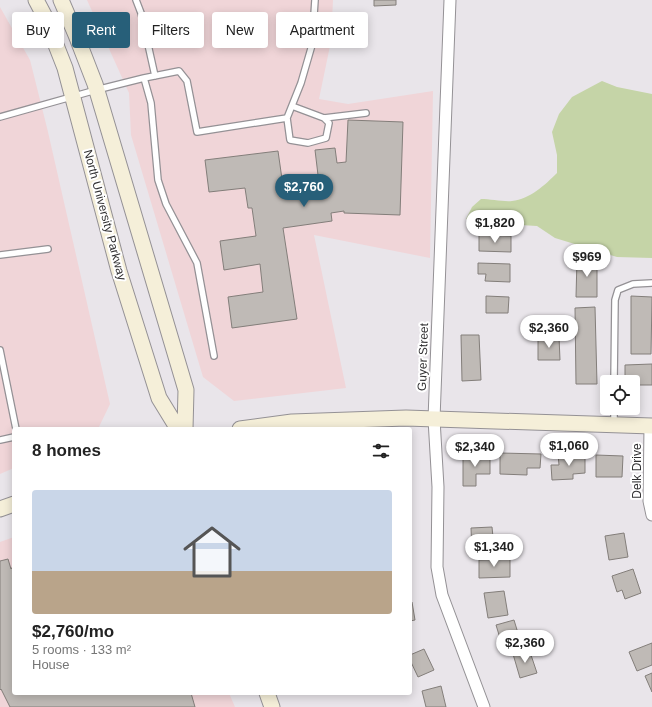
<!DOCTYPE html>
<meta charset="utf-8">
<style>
:root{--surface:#fff;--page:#f6f6f6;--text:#222;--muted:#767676;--accent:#275f79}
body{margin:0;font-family:Helvetica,sans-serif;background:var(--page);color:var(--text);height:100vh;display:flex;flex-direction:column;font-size:15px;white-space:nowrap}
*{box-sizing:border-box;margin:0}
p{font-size:13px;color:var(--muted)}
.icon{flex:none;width:22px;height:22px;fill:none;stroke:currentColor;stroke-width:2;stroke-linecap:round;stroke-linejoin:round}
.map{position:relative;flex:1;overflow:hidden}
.panel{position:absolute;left:12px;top:427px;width:400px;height:268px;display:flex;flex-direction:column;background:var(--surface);border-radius:4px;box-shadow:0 2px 10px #0003}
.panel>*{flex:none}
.banner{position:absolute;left:12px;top:12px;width:400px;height:36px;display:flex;gap:8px}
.fabs{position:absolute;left:600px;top:375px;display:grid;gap:8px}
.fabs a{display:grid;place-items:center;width:40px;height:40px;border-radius:4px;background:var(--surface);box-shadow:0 2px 10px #0003;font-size:20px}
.price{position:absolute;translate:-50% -34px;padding:0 9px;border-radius:14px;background:#fff;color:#222;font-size:13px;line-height:26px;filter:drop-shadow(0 1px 2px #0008)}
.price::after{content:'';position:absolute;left:50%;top:24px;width:12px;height:9px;margin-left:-6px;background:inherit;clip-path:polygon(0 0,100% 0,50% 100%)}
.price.current{background:var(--accent);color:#fff}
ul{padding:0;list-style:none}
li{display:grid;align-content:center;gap:8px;height:212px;padding:0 20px}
li span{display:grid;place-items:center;height:124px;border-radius:4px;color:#555}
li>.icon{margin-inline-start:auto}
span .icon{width:72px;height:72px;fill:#fffc;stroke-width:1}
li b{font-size:17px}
h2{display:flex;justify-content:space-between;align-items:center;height:48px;padding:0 20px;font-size:17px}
.pill{padding:0 14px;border-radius:4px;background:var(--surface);box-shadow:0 2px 10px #0003;font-size:14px;line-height:36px}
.pill.current{background:var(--accent);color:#fff}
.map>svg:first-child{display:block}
</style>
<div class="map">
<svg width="652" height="707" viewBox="0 0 652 707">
<rect width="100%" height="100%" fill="#e9e5ea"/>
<path fill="#f0d5d8" d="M87,0H333L331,41L319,99L348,104L433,91L430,258L314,235L346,388L234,401L203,377L131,135L129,93Z
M0,7L30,60L48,132L110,404L98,429H14V468L0,474Z
M14,537V693H229L235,707H0V542Z"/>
<path fill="#c5d4a7" d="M602,81L617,87L652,94V258L617,257L555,238L537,226L502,224L466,219L472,207L481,199C490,199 504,202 512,201C530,199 545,185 557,173V155L552,132L559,114L572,97Z"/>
<path fill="#bfbab6" stroke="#837e7a" d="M374,0H396V5L374,6Z
M348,120L403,122L400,215L344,213V211L331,213L332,221L283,228L297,319L232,328L228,297L263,292L260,264L224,270L220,241L256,236L252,208H248L245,188L209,192L205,160L278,151L283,186L293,185L292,178L318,175L315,150L335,148L337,163L346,162Z
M479,235L511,236V252L479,251Z
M577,259H597V297H576Z
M478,263L510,264V282L485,281L486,274H478Z
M486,296L509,297L508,313H486Z
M631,296L652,297L651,354H631Z
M595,307L597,384H576L575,308Z
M461,335H479L481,380L462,381Z
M538,337H559L560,360H538Z
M652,364V385H633V382H625V365Z
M500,453L541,454L540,468H527V475L500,474Z
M463,454L490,455V474H476V486H463Z
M558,454H585V473L573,474V479L552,480L551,465H559Z
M596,455L623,456L622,477H596Z
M492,527L493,537L507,536L508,550L472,552L471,528Z
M624,533L628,557L609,560L605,536Z
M8,559L11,569L14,565V693H191L195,707H10L1,689L0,690V561Z
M510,559V577L479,578V560Z
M633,569L641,593L625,599L622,590L617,592L612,576Z
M504,591L508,615L488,618L484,593Z
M412,602L415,620L410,621V603Z
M514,620L521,643L503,648L496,625Z
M652,643V665L637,671L629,652Z
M424,649L434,670L418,677L410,660V655Z
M529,649L537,673L520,678L513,654Z
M652,673V692L645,676Z
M441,686L446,707H426L422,691Z"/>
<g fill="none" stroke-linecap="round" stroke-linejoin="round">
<defs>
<path id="service" d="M136,0L141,13L155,76
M144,78L179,71L187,81L197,132L287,118L301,83L312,45L315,0
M292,106L324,118L366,113
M0,117L96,90L144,78L151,103L158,180L166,204L197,263L214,356
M287,118L290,140L308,143L326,138L329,123L324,118
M0,255L48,249
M0,350L16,429
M614,382L615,300L618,290L633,284L652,283
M614,424V408
M0,440L14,437"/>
<path id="minor" d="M450,0L434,419L438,487L437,567L442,595L484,707
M650,427L649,501L652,515"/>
<path id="secondary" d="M36,0L45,17L65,68L119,271L159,398L178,429
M61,0L76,35L95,84L186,390L185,429
M240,429L292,422L406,418L652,426
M0,509L14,504
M267,693L272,707"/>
</defs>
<use href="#service" stroke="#949195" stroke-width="8"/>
<use href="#minor" stroke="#949195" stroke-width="13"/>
<use href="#secondary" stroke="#949195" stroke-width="17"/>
<use href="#service" stroke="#fff" stroke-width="5.5"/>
<use href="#minor" stroke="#fff" stroke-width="11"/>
<use href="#secondary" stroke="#f5efd9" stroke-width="15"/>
</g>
<g text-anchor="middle" stroke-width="4" stroke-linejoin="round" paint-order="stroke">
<g font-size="12" fill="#313032" stroke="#fff">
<text transform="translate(105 215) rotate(75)" y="4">North University Parkway</text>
<text transform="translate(423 357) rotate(-88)" y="4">Guyer Street</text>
<text transform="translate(637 471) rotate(-90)" y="4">Delk Drive</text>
</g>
</g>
</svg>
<div class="fabs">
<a><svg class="icon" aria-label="locate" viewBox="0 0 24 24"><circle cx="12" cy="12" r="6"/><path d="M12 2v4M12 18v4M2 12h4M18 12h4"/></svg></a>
</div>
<b class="price current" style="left:304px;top:208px">$2,760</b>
<b class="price" style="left:495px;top:244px">$1,820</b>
<b class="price" style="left:587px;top:278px">$969</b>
<b class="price" style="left:549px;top:349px">$2,360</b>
<b class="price" style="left:569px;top:467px">$1,060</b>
<b class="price" style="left:475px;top:468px">$2,340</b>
<b class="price" style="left:494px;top:568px">$1,340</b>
<b class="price" style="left:525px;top:664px">$2,360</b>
<div class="banner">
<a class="pill">Buy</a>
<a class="pill current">Rent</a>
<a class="pill">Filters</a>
<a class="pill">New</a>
<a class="pill">Apartment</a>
</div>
<section class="panel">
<h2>8 homes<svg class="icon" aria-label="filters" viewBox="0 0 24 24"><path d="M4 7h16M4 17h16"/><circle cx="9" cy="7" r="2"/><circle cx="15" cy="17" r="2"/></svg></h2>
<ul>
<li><span style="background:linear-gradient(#c9d6e8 65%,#b9a48a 0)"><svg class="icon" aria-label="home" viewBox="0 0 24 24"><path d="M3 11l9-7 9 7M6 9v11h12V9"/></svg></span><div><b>$2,760/mo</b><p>5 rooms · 133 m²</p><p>House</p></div></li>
</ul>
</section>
</div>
